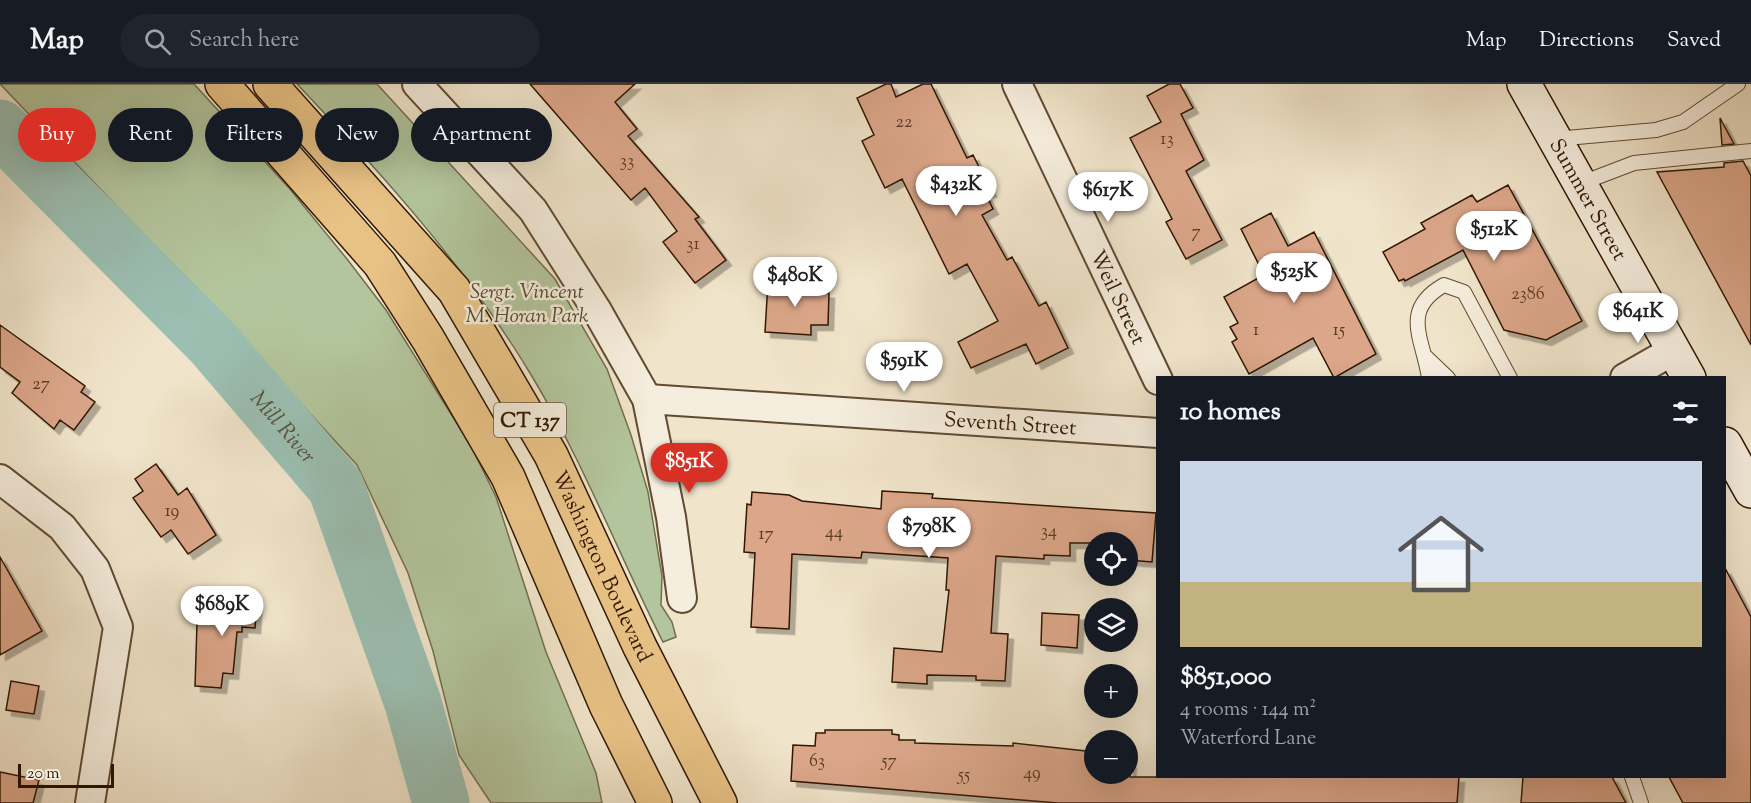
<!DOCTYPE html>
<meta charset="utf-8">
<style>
:root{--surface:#171b24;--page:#20242c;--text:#f1f3f6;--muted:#9ea1a6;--line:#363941;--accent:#d93025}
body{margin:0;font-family:"Sorts Mill Goudy",serif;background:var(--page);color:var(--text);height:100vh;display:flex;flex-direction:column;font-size:22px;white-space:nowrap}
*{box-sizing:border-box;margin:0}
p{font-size:20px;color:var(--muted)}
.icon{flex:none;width:33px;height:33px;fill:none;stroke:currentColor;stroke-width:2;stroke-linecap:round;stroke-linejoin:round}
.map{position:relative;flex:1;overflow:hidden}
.sheet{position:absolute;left:1156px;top:292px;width:570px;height:402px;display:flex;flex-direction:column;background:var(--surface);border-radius:0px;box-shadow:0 6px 24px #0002}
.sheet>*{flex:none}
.banner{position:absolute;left:18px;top:24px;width:570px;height:54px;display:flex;gap:12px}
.buttons{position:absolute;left:1084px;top:448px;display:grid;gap:12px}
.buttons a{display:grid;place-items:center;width:54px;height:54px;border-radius:50%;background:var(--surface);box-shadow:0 6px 24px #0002;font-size:30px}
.scale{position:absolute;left:18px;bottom:15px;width:96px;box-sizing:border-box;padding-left:6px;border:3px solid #301700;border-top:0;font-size:16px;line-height:21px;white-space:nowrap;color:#301700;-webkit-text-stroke:4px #f5eddd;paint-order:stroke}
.price{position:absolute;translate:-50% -51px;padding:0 14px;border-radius:21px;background:#fff;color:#222;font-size:20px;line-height:39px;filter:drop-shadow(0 2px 3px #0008)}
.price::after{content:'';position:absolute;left:50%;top:36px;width:18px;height:14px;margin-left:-9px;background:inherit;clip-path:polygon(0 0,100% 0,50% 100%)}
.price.active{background:var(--accent);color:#fff}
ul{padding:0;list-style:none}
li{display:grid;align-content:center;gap:12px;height:318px;padding:0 24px}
li span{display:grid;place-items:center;height:186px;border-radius:0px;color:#555}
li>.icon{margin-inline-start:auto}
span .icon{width:108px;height:108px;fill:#fffc;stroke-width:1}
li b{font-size:26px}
h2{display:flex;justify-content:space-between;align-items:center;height:72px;padding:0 24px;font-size:26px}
.pill{padding:0 21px;border-radius:27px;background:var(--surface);box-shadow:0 6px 24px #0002;font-size:21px;line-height:54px}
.pill.active{background:var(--accent);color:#fff}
header{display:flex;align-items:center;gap:36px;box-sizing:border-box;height:84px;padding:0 30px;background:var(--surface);border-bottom:2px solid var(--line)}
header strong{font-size:28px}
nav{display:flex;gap:33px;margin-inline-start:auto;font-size:21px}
.search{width:420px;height:54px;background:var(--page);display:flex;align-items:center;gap:15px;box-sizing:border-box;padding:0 21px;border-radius:33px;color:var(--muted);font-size:22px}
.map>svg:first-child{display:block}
</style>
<header>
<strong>Map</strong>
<div class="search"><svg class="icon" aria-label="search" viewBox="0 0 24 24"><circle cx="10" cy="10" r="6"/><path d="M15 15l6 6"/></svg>Search here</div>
<nav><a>Map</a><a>Directions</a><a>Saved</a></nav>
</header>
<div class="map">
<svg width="1751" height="719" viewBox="0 0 1751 719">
<defs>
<filter id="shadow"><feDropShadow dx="5.5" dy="5.5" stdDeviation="0" flood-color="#0004"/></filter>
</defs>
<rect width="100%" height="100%" fill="#f0e4ca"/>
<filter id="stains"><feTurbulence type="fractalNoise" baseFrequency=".00333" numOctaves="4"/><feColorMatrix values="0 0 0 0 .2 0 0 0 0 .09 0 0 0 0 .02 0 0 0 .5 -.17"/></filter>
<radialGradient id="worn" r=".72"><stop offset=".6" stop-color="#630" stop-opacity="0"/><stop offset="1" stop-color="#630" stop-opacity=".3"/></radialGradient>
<path fill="#b3c59c" stroke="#726e4e" stroke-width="1.5" d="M0,0H194L289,104L347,175L386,226L471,362L496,413L546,568L596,689L602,719H491L459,671L433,567L408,489L357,381L208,218Z
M297,0H377L555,195L607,285L631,351L648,408L662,492L661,521L672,538L676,553L663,558C619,471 583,378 533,294C468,185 384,92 297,0Z"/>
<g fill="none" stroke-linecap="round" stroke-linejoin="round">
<path stroke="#9bbfb2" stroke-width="57" id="s1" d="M0,44L213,259L336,403L413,619L441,719"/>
</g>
<path fill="#dba689" stroke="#301700" stroke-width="1.5" filter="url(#shadow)" d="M530,0H635L615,18L637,45L628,52L699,133L695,135L726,176L695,199L663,158L677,147L645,104L631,116Z
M886,0H891L896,13L923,0H931L967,74L973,71L991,107L985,109L993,125L982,131L1007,176L1012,173L1039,222L1046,218L1068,264L1036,280L1026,260L971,284L958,258L998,237L967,180L949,190L902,95L885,104L862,57L874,51L857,14Z
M1169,0H1180L1193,24L1181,30L1204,76L1186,87L1222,156L1186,175L1166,138L1172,135L1130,54L1161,38L1147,12Z
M1720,34L1734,60L1722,61Z
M1743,77L1751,92V261L1657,88L1724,83V79Z
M1508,101L1582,237L1546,256L1504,246L1463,166L1405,197L1404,195L1399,197L1383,168L1425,145L1421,139L1472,111L1477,118Z
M1271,129L1288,162L1314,148L1376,270L1334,294L1313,254L1249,290L1232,258L1237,255L1230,243L1238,239L1224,213L1264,191L1241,145Z
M768,198L813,200V208L829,209L828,241H811V251L765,248Z
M0,241L85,302L81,308L95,318L74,346L60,336L54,345L12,309L20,298L0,283Z
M156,380L178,411L187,404L216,451L188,470L171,446L161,453L133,414L143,407L135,395Z
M882,407L933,410L932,414L1156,429L1152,478L1128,476V459H1070V472L1044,471V475L996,472L991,549L1008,550L1005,597L976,596V592L927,591V600L892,598L894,564L942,568L949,506H946L948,474L862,468L861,474L792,470L789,545L751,543L755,469L744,468L747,420L751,421L752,408L789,411L802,417L881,425Z
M0,473L42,547L0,571Z
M1725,484L1751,533V719H1683L1669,693H1725Z
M212,509L257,512L255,544L242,543V548H237L233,590L223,589L221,604L195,602L197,539L210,540Z
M1042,529L1079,531L1077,564L1041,561Z
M11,597L39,602L34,630L6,626Z
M825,646H892V650L899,651V656H915V659L1013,662V659L1095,668V690H1128V679H1131L1130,693H1459L1457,719H1058L791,697L793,661L815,662L816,649H825Z
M0,688L39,696L33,719H0Z
M1523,693H1612L1626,719H1521Z"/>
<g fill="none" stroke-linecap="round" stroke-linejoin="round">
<defs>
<path id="service" d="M1555,55L1656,46L1683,38L1738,0
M1579,100L1634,79L1751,67
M1426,273L1448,294
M1429,294C1423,254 1400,226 1444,201L1464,208L1510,294
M1632,693L1641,719"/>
<g id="minor">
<path d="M417,0L533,126L596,225L647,315L671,433L682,514"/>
<path id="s2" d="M1017,0L1158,296"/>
<path d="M1625,294L1674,266"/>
<path id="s3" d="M647,315L1158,349"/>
<path d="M0,395L62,443L95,485L118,543L90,719"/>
</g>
<g id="secondary">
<path id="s4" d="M1524,0L1689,294"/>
<path d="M1725,360L1751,407"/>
</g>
<g id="primary">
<path d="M222,0L380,180L428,255L508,393L606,621L655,719"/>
<path id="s5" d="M270,0L454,206L551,371L640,563L720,719"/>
</g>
</defs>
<use href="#service" stroke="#604a32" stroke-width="16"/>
<use href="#minor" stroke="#604a32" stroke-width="32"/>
<use href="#secondary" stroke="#301700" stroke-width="36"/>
<use href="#primary" stroke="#301700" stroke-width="36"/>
<use href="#service" stroke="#f5eddd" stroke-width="14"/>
<use href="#minor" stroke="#f5eddd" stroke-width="28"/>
<use href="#secondary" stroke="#f5eddd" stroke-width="33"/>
<use href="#primary" stroke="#e8c285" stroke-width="33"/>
</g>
<g text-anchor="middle" stroke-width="5" stroke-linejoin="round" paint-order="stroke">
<g font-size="18" fill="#5b3b22">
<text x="904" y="43">22</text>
<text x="1167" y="60">13</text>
<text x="627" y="82">33</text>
<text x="1196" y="153">7</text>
<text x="693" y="165">31</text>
<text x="1528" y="215">2386</text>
<text x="1256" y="251">1</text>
<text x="1339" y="251">15</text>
<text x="41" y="305">27</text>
<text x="172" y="432">19</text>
<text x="1049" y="452">34</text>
<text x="834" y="453">44</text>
<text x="766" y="455">17</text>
<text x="817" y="682">63</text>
<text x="889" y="682">57</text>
<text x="1032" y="694">49</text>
<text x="964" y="696">55</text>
</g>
<rect fill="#f5eddd" stroke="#6b5742" stroke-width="1.5" x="494" y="319" width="72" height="34" rx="4.5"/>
<g font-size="20" font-weight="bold" fill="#301700">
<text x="530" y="343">CT 137</text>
</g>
<g font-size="21" fill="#301700" stroke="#f5eddd">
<text dy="7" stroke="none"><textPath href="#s4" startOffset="132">Summer Street</textPath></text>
<text dy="7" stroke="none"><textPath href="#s2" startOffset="236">Weil Street</textPath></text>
<text dy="7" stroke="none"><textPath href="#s3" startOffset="364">Seventh Street</textPath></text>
<text dy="7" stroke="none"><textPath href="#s5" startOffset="590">Washington Boulevard</textPath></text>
</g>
<g font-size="21" font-style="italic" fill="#574b2f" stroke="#f5eddd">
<text x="527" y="214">Sergt. Vincent<tspan x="527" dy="24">M. Horan Park</tspan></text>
</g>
<g font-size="22" font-style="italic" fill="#55523e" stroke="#f5eddd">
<text dy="8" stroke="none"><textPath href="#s1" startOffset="412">Mill River</textPath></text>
</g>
</g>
<rect width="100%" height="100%" filter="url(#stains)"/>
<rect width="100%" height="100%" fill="url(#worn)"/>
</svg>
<div class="buttons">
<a><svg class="icon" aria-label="locate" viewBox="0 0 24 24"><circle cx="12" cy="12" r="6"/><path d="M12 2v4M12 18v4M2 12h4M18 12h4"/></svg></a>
<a><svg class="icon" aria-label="layers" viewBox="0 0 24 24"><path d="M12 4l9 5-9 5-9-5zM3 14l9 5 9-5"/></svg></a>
<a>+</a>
<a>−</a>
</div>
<div class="scale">20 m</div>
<b class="price" style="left:956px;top:133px">$432K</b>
<b class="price" style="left:1108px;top:139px">$617K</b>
<b class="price" style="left:1494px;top:178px">$512K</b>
<b class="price" style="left:1294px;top:220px">$525K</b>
<b class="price" style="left:795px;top:224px">$480K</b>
<b class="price" style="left:1638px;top:260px">$641K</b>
<b class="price" style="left:904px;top:309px">$591K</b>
<b class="price active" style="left:689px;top:410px">$851K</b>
<b class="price" style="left:929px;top:475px">$798K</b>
<b class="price" style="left:222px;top:553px">$689K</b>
<div class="banner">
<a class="pill active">Buy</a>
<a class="pill">Rent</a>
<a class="pill">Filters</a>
<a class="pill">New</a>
<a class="pill">Apartment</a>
</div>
<section class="sheet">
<h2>10 homes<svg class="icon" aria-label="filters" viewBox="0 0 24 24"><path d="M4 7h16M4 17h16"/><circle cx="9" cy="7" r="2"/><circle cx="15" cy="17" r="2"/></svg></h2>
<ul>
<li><span style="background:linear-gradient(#c9d6e8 65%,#c2b280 0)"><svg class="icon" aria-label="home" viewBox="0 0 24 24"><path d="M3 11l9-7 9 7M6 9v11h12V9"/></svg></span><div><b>$851,000</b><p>4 rooms · 144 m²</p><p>Waterford Lane</p></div></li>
</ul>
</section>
</div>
